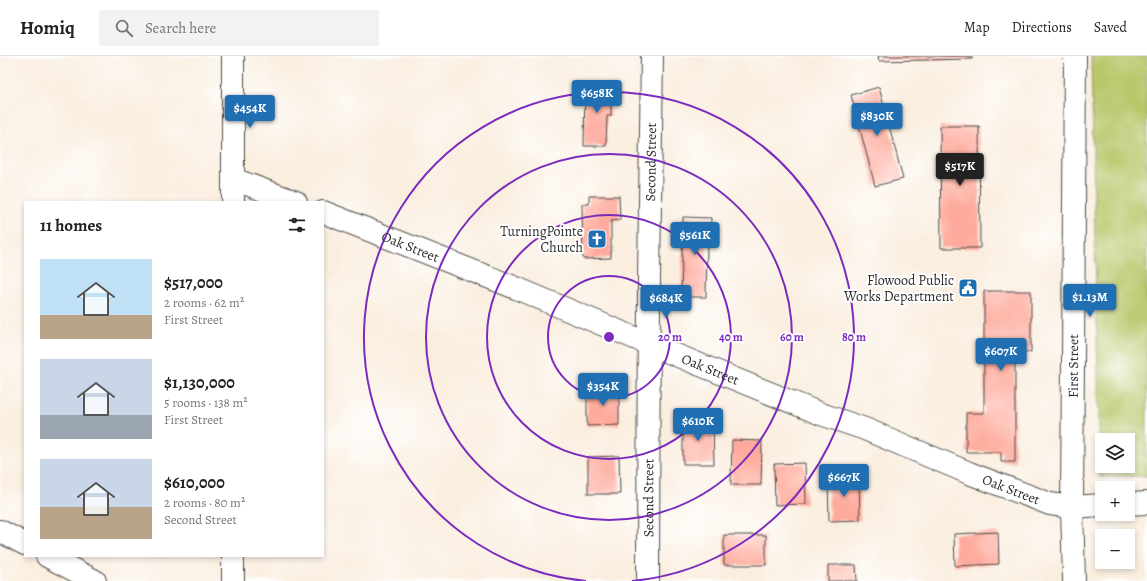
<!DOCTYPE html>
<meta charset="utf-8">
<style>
:root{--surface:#fff;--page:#f2f2f2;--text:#222;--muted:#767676;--line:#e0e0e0;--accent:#1f6fb2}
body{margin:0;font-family:Alegreya,serif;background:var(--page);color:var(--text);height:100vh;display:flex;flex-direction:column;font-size:15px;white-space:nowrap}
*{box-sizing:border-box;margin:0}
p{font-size:13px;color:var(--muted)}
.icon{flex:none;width:22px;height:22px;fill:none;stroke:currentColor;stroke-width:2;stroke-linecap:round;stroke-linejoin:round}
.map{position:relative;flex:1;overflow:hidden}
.side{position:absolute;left:24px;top:145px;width:300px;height:356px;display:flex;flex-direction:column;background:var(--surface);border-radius:0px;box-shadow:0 2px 6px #0003}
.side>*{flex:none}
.fabs{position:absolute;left:1095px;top:377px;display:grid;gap:8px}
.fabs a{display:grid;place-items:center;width:40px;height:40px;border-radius:0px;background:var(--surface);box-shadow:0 2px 6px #0003;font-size:20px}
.price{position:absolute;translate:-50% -34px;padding:0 9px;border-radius:4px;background:var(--accent);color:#fff;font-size:13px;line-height:26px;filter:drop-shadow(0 1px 2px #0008)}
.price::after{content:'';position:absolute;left:50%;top:24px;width:12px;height:9px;margin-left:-6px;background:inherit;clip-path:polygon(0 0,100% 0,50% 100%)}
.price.selected{background:#222;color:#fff}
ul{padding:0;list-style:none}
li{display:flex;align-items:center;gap:12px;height:100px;padding:0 16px}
li span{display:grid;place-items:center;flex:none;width:112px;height:80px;border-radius:0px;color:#555}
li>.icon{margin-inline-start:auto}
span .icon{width:48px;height:48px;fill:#fffc;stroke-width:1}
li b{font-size:17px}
h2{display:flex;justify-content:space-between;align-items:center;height:48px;padding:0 16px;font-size:17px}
header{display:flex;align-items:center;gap:24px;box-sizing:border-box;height:56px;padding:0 20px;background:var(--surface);border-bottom:1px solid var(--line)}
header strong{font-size:19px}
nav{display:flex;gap:22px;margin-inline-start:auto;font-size:14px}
.search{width:280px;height:36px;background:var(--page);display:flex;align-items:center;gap:10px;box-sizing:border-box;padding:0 14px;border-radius:0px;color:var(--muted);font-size:15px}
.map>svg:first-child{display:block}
</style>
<header>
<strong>Homiq</strong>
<div class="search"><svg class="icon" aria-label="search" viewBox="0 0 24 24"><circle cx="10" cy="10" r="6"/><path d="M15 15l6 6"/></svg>Search here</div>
<nav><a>Map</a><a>Directions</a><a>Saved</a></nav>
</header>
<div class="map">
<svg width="1147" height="525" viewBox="0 0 1147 525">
<rect width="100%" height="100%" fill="#fff"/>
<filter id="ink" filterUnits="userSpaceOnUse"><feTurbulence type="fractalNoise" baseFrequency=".025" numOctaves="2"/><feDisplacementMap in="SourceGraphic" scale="8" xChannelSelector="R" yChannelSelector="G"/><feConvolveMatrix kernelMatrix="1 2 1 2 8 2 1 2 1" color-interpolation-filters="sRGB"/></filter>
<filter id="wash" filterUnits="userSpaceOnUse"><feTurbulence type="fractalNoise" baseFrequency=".012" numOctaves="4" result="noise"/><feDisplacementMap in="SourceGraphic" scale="16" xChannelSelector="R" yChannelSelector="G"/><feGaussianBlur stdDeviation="0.9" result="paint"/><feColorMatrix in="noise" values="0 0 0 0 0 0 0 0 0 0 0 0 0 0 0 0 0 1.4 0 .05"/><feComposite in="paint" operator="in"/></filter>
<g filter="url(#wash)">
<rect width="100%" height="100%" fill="#faeedf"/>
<path fill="#b8c76a" stroke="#72794a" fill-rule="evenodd" d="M1091,0H1147V420L1100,421ZM1102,384H1128V410H1102Z"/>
<g id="blocks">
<path fill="#feaa9c" d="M878,0H972V3L879,5Z
M585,28H611V60H607L606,90H584Z
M879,31L903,123L875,130L851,39Z
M940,70H979L980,192H941Z
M589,140H619L620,164L611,165V202L583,203L582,148H589Z
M683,161L711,162L710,188L707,187L706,241H681Z
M984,235H1031V296H1015V406H1001V396H966V357H984Z
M619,332V369L587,370V333Z
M683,364H713L714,408H683Z
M732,384L762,385L761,429H731Z
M619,400L620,438H588V401Z
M805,407L806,448L775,449L774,408Z
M859,420L860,464L829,465L828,421Z
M998,476L999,508L955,510L954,478Z
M724,479H766V509H724Z
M828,509H856L857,525H828Z"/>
</g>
</g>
<g filter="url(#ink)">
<use href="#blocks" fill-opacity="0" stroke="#4a4846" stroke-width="1"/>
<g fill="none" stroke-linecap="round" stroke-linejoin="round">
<defs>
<g id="minor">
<path d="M233,0V146"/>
<path d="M233,123L296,146"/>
<path id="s1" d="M323,156L516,232L649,288L821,358L865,373L969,417L1050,448L1072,451L1102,449"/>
<path d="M1128,448L1147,447"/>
<path d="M0,475L25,488"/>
<path d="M47,500L95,525"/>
<path d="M233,525V500"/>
<path id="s2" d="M648,525L649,223L652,0"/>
<path id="s3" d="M1074,525L1072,451L1075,0"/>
</g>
</defs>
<use href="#minor" stroke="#4a4846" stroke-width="24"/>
<use href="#minor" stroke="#fff" stroke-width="22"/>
</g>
</g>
<g fill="none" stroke="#7b2cbf" stroke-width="2">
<circle cx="609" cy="281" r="61"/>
<circle cx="609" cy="281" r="122"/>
<circle cx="609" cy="281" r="183"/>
<path d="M586 525A245 245 0 1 1 632 525"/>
</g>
<defs>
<symbol id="church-square" viewBox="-11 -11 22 22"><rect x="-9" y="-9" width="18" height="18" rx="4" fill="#1f6fb2" stroke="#fff"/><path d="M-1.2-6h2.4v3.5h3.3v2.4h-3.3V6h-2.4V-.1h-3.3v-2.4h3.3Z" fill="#fff"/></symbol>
<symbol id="civic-square" viewBox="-11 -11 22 22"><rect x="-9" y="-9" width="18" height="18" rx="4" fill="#1f6fb2" stroke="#fff"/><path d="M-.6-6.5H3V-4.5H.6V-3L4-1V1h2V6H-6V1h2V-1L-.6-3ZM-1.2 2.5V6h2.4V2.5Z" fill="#fff"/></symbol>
</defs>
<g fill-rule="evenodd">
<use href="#church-square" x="586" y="172" width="22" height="22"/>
<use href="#civic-square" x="957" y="221" width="22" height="22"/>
</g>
<g text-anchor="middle" stroke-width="4" stroke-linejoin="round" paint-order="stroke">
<g font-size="14" fill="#2b2b2b" stroke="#fff">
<text dy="5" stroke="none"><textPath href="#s2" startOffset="419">Second Street</textPath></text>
<text dy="5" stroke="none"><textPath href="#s1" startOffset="94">Oak Street</textPath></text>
<text dy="5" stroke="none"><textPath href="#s3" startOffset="215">First Street</textPath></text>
<text dy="5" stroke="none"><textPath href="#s1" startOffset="418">Oak Street</textPath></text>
<text dy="5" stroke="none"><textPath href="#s1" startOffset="742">Oak Street</textPath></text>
<text dy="5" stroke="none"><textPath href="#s2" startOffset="83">Second Street</textPath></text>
</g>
<g font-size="14" fill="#2b2b2b" stroke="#fff" text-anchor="end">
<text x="583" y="180">TurningPointe<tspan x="583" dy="16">Church</tspan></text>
<text x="954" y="229">Flowood Public<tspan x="954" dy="16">Works Department</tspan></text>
</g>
</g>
<circle cx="609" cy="281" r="6" fill="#7b2cbf" stroke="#fff" stroke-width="2"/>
<g font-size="12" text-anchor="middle" font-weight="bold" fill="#7b2cbf" stroke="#fff" stroke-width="4" stroke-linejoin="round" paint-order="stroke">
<text x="670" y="285">20 m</text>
<text x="731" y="285">40 m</text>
<text x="792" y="285">60 m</text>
<text x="854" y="285">80 m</text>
</g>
</svg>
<div class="fabs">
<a><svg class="icon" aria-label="layers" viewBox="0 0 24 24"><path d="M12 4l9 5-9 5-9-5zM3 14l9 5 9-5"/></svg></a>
<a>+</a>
<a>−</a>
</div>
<b class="price" style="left:597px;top:58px">$658K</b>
<b class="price" style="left:250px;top:73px">$454K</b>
<b class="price" style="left:877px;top:81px">$830K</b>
<b class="price selected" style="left:960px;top:131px">$517K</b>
<b class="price" style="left:695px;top:200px">$561K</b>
<b class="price" style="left:1090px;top:262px">$1.13M</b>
<b class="price" style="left:666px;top:263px">$684K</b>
<b class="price" style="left:1001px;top:316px">$607K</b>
<b class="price" style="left:603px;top:351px">$354K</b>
<b class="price" style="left:698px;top:386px">$610K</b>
<b class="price" style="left:844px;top:442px">$667K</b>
<section class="side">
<h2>11 homes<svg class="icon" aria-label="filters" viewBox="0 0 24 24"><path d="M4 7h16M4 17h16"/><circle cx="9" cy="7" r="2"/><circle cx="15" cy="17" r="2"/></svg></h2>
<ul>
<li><span style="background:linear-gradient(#bfe0f5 70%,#b9a48a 0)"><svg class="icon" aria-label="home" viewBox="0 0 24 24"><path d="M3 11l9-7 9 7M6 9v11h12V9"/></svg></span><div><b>$517,000</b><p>2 rooms · 62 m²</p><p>First Street</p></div></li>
<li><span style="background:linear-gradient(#c9d6e8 70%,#9aa5b1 0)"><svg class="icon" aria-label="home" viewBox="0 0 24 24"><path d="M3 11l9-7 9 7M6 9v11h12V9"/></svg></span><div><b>$1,130,000</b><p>5 rooms · 138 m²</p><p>First Street</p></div></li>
<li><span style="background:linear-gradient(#c9d6e8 60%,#b9a48a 0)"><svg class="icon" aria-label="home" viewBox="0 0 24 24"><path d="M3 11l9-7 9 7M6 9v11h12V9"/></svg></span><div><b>$610,000</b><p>2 rooms · 80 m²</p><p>Second Street</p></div></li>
</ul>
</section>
</div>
